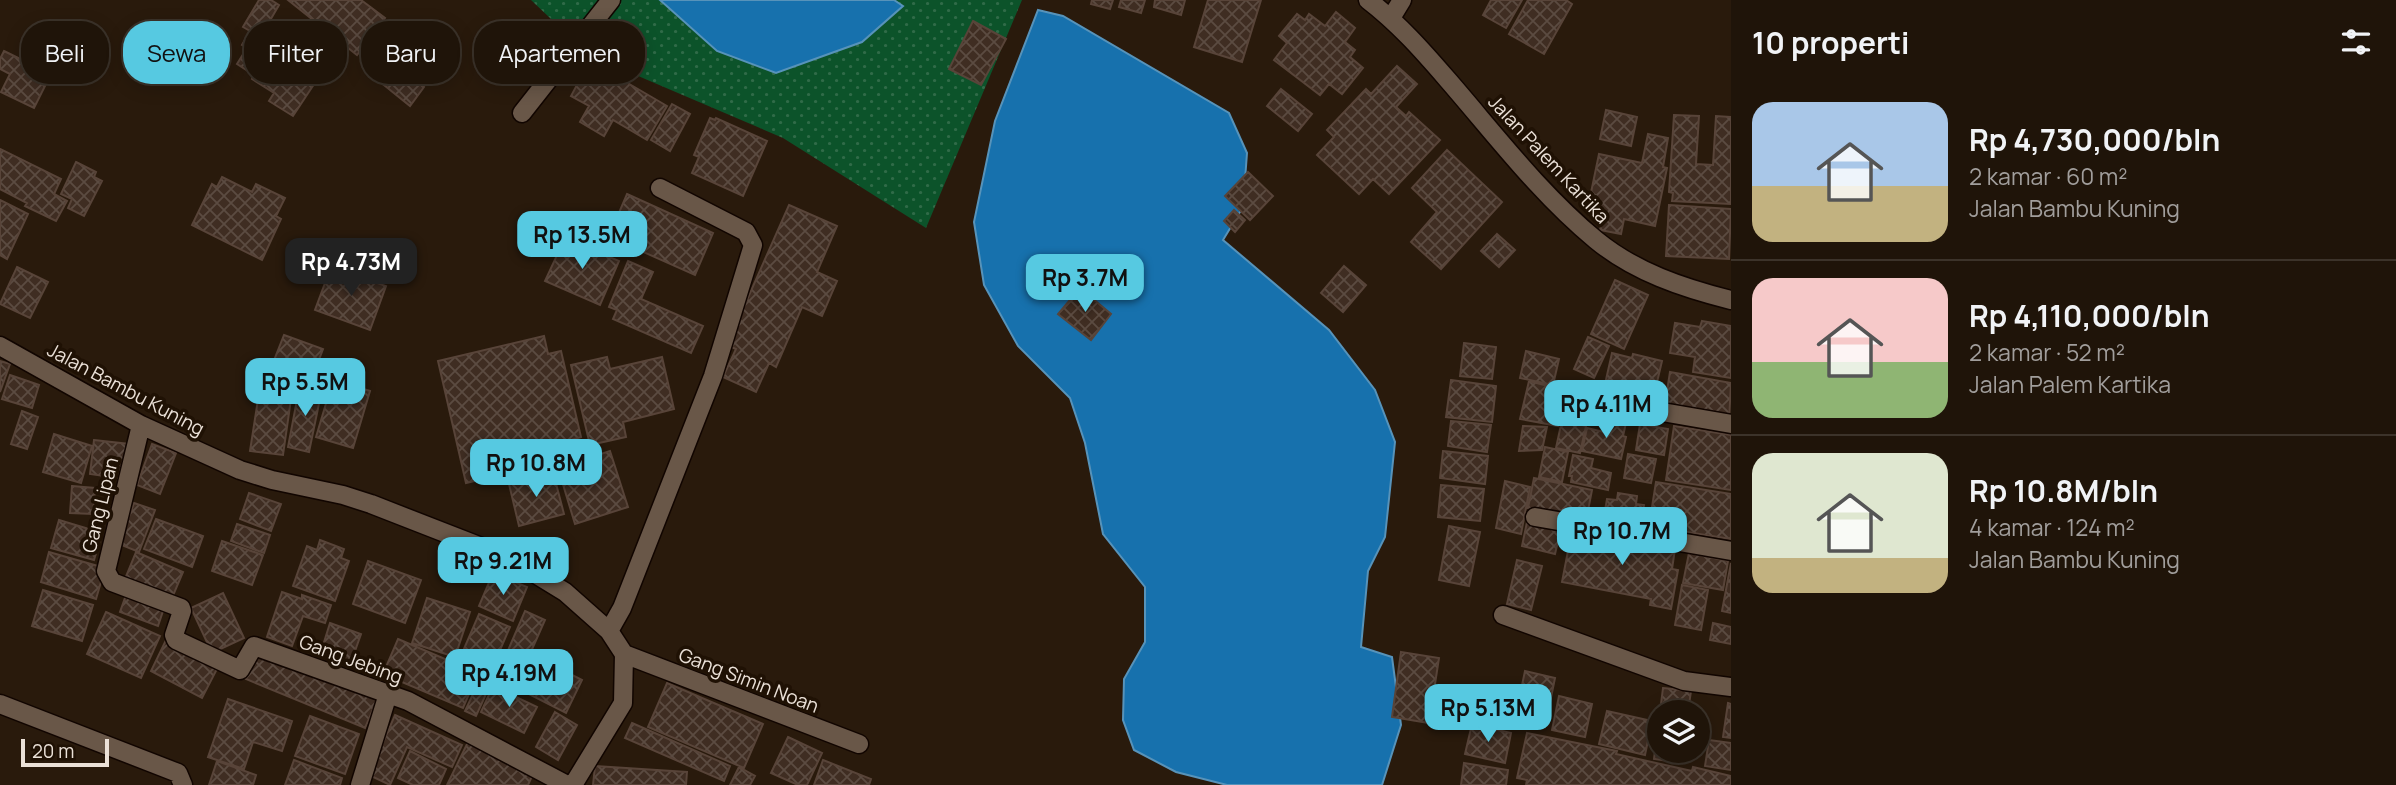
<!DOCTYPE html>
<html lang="id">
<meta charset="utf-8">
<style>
:root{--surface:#1f1409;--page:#271d12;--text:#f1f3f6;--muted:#a19e9c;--line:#3c332a;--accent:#56c9e1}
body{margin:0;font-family:Manrope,sans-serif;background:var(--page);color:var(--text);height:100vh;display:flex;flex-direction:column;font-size:26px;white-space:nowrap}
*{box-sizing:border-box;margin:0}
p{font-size:23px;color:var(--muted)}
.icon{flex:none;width:38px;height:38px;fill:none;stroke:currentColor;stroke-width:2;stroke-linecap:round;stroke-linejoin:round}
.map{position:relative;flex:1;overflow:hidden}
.side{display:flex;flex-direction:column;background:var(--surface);width:665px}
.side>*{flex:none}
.guide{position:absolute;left:21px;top:21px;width:665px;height:63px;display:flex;gap:14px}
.buttons{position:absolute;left:1647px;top:700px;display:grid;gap:14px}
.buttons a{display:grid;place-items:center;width:63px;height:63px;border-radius:50%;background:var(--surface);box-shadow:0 4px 18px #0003,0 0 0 2px var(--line);font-size:35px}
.scale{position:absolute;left:21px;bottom:18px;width:88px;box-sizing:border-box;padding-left:7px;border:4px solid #ebe1d8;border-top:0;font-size:19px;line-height:24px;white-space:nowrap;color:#ebe1d8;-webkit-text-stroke:5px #1f1104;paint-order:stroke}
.price{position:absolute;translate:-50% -60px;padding:0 16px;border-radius:14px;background:var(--accent);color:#111;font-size:23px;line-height:46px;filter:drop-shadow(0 2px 4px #0008)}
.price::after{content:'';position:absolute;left:50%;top:42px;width:21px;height:16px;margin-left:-10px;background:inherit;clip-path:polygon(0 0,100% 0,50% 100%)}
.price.on{background:#222;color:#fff}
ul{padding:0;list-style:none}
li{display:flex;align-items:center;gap:21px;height:175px;padding:0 21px}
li+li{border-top:2px solid var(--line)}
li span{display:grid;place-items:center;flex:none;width:196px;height:140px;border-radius:21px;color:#555}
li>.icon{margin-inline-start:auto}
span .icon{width:84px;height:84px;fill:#fffc;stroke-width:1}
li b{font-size:30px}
h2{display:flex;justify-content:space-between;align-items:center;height:84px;padding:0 21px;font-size:30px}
.tag{padding:0 24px;border-radius:28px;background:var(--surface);box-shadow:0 4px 18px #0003,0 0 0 2px var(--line);font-size:24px;line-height:63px}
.tag.on{background:var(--accent);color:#111}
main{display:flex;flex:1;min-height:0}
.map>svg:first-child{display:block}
</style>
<main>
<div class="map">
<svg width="1731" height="785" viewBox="0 0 1731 785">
<defs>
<pattern id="park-dots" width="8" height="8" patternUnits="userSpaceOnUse" patternTransform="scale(1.75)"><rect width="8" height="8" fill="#0c532a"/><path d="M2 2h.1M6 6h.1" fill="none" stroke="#306b48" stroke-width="1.8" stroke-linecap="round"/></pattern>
<pattern id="building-cross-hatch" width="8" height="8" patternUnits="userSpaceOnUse" patternTransform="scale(1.75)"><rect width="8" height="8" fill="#3f2d22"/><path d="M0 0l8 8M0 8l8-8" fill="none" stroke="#5b4b41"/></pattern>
</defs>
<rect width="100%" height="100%" fill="#291a0c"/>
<path fill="url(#park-dots)" d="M531,0H1022L926,228L783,138L589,55Z"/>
<path fill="#1771ad" stroke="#5793ba" stroke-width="2" d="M660,0H894L903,6L862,42L776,73L717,51Z
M1038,10L1063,16L1229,113L1247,153L1243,207L1223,240L1329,330L1375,390L1395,442L1385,537L1368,571L1361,647L1392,657L1401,725L1382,785H1227L1176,772L1134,750L1123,720L1124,679L1145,642V587L1103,534L1085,443L1070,398L1018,346L984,285L974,222L995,121Z"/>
<path fill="url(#building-cross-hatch)" stroke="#584439" stroke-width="2" d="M259,0H271L279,5L265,29L298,50L312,26L331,38L317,61L326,66L293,116L269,101L274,93L252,79L254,75L237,64L247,48L242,45L250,31L243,27Z
M288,0H361L385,18L357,55Z
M1092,0H1113L1110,9L1091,4Z
M1121,0H1145L1141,13L1119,7Z
M1155,0H1185L1181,15L1154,7Z
M1208,0H1261L1242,62L1194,47Z
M1491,0H1522L1506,28L1483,15Z
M1528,0H1566L1572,4L1544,54L1509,34Z
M1336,12L1355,28L1345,42L1355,50L1350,57L1363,68L1342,94L1329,84L1320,95L1274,60L1287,43L1279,36L1297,14L1305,20L1309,14L1325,26Z
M973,21L1006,39L981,85L949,69Z
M390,29L423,54L407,74L424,87L410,106L384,85L394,72L371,53Z
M4,51L51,74L34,108L1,92L10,74L0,69V59Z
M590,61L667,106L647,140L613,120L604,136L580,122L589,106L571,96Z
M1397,66L1417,84L1396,107L1406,116L1409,112L1440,140L1389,194L1373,179L1359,194L1317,155L1334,137L1327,130L1366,89L1371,94Z
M1281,89L1312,114L1298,131L1267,106Z
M672,104L690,114L670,151L651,140Z
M1606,110L1637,117L1631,146L1600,139Z
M1674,115L1699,116L1696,164L1713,165L1716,116L1731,117V204L1672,201L1673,193L1669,192Z
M710,118L715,120L716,118L767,141L743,196L692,173L699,157L694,155Z
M1648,134L1668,138L1663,167L1667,168L1655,226L1624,219L1621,234L1600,230L1603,215L1587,212L1599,154L1642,163Z
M0,149L61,179L54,194L67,201L56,221L25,206L27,203L0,189Z
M1447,150L1502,202L1441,269L1411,242L1437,212L1412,188Z
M76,162L96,172L94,177L102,181L84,216L68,208L72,199L61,194Z
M1248,172L1273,196L1250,220L1225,196Z
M222,177L252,192L256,184L285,198L276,216L281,219L262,260L192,225L212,184L217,187Z
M627,194L713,233L695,275L639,250L636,256L606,243Z
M0,200L28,214L7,259L0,255Z
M789,205L837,226L817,272L837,281L822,316L802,307L776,367L769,363L756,392L723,377L736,349L727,345Z
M1669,205L1731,209L1729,259L1666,256Z
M1234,210L1245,220L1235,232L1224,221Z
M1497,234L1515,250L1499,267L1481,251Z
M565,238L619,261L600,305L545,281Z
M628,261L653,272L641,299L703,326L691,353L613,319L617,310L609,307Z
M1344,266L1366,285L1343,312L1321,293Z
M17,267L48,282L30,318L0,304Z
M331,267L386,286L370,330L315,310Z
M1615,280L1648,295L1624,349L1591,334Z
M1080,288L1111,314L1091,340L1058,314Z
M1702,321L1731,326V378L1693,372L1695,357L1670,353L1675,323L1700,327Z
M284,335L323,349L312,378L273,363Z
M544,336L548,354L561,351L581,437L568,441L572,458L466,483L438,361Z
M1588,337L1609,346L1594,378L1574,369Z
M1464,343L1496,347L1492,379L1460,376Z
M1526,351L1559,359L1553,385L1520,378Z
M1612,353L1632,358L1633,354L1662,361L1651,408L1603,393Z
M607,357L610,369L662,357L674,409L623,422L626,437L590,445L571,365Z
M0,361L10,364L0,392Z
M1670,372L1731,383L1729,421L1664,410Z
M10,375L39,385L32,408L2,399Z
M261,380L293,385L283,455L250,451Z
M333,380L370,391L353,448L316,437Z
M1451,380L1496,386L1492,422L1446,417Z
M1529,381L1567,391L1558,426L1520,419Z
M300,384L322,389L309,452L288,447Z
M22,411L38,417L27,449L11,444Z
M1607,419L1626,423L1623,436L1626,437L1621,459L1582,451L1587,428L1604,432Z
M1562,420L1586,426L1580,453L1556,448Z
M1451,421L1491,425L1487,452L1448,446Z
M1640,424L1668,429L1664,455L1636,450Z
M1523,426L1547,427L1542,450L1519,451Z
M1674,426L1731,435V490L1666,480Z
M54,434L92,446L81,483L43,472Z
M94,440L129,444L125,479L90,474Z
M152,444L176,453L160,494L137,485Z
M1545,447L1568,452L1562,482L1539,477Z
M610,451L628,507L575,524L558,468Z
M1443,451L1488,456L1485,484L1440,478Z
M1628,454L1656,459L1651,483L1624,478Z
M1573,455L1593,459L1591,468L1611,473L1608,490L1571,482L1572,476H1569Z
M553,472L564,514L519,526L509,484Z
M1534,478L1592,490L1586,521L1528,508Z
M1505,481L1530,487L1521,534L1496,528Z
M1656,482L1731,494V539L1649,526Z
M1441,485L1484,489L1480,521L1438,517Z
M72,486L95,488L93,514L70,513Z
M249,493L281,504L271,531L240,519Z
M1618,493L1637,496L1636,504L1644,505L1640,529L1603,522L1607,499L1617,500Z
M134,503L155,510L139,552L119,544Z
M156,519L203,536L192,567L144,549Z
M59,520L102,533L94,560L51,548Z
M1527,522L1561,529L1555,554L1522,546Z
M237,524L270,535L264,553L231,541Z
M1449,526L1480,532L1469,586L1439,580Z
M1572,530L1675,549L1672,569L1678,570L1671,609L1650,605L1651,599L1562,582Z
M320,540L344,549L341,558L349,561L335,601L293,586L307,546L317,550Z
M222,541L263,555L252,585L212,571Z
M49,552L105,568L96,599L41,582Z
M136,552L183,572L172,598L125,579Z
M1689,553L1728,561L1723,590L1683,583Z
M1517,560L1542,566L1531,610L1507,604Z
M368,561L421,580L405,623L353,604Z
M1731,563V613L1722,611Z
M493,573L527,587L513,621L479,606Z
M1682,585L1708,590L1701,630L1675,625Z
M43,590L93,605L82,641L32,626Z
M282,592L302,599V595L331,605L325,623L303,616L292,646L267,637Z
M223,593L244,638L212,653L191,608Z
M126,595L164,608L158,626L120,612Z
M427,598L470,612L455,657L412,643Z
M525,611L545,620L526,663L506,655Z
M106,612L160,636L141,678L87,654Z
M479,614L510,627L491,671L460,658Z
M330,623L361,634L350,665L320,655Z
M1713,623L1731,627V644L1710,640Z
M398,639L478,673L463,708L383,674Z
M166,640L218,667L202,698L151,671Z
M258,649L378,698L365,728L246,679Z
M1401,652L1439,658L1429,723L1392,717Z
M535,656L582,680L566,713L519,689Z
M504,663L521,671L513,691L496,683Z
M1525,671L1555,678L1545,727L1478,712L1484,687L1520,695Z
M482,675L492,681L476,716L465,711Z
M667,683L763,724L744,768L648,727Z
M493,686L537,707L524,733L481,712Z
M1663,688L1691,691L1688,712H1660Z
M1559,696L1592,704L1585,737L1552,730Z
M228,699L292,721L282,751L253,742L244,769L208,757Z
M1728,703L1731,704V738L1723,737Z
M1607,711L1652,721L1645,755L1599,744Z
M555,712L577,725L558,760L536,747Z
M395,715L462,745L452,767L407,747L390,785L369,775Z
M310,716L359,734L345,774L295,756Z
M1659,719V751H1684L1682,763L1654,759Z
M632,723L730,766L724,781L625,738Z
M1472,724L1511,733L1505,763L1465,754Z
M1527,733L1617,751L1616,754L1692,771L1693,767L1731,776V785H1526L1527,780L1517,778Z
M788,737L822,753L807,785H798L771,773Z
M1709,740L1731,743V770L1705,766Z
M468,742L533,774L528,785H447Z
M410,751L446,769L439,785H413L398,778Z
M294,760L342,778L340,785H285Z
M823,760L871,779L869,785H814Z
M217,761L256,775L253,785H209Z
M1464,763L1508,770L1506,785H1461Z
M595,766L687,772L686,785H593Z
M739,767L755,776L750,785H730Z"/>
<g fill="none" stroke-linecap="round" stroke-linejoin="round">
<defs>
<path id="minor" d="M1368,0C1398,23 1422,50 1447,79C1494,133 1540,194 1596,240C1635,272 1683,288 1731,300
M1391,18L1402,0
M522,113L611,0
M0,346L141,425L240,470L272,480L343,495L371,504L489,550L534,573L565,592L609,631L624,654L623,703L573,785
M1587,399L1731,424
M141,425L106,571L112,582L181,608L182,611L174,635L176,640L240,670L254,646L408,701L567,785
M1535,517L1731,551
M1503,615L1684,681L1731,687
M609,631L622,608L713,376L753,245L746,232L660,188
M624,654L859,744
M0,704L178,773L183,785
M360,785L388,694"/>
</defs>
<use href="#minor" stroke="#110500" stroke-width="21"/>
<use href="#minor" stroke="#695748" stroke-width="18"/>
</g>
<g text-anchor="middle" stroke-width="7" stroke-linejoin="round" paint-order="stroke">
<g font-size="19" fill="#ebe1d8" stroke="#1f1104">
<text transform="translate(1549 159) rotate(47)" y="7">Jalan Palem Kartika</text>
<text transform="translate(126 389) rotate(28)" y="7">Jalan Bambu Kuning</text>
<text transform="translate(100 505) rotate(-76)" y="7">Gang Lipan</text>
<text transform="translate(351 659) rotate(20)" y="7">Gang Jebing</text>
<text transform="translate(749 680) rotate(21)" y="7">Gang Simin Noan</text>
</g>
</g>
</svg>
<div class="buttons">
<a><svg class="icon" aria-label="layers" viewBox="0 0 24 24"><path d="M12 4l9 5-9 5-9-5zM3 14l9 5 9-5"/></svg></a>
</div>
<div class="scale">20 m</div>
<b class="price" style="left:582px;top:271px">Rp 13.5M</b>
<b class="price on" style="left:351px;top:298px">Rp 4.73M</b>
<b class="price" style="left:1085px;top:314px">Rp 3.7M</b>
<b class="price" style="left:305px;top:418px">Rp 5.5M</b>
<b class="price" style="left:1606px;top:440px">Rp 4.11M</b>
<b class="price" style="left:536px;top:499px">Rp 10.8M</b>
<b class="price" style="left:1622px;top:567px">Rp 10.7M</b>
<b class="price" style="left:503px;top:597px">Rp 9.21M</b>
<b class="price" style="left:509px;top:709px">Rp 4.19M</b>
<b class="price" style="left:1488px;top:744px">Rp 5.13M</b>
<div class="guide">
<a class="tag">Beli</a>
<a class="tag on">Sewa</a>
<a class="tag">Filter</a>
<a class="tag">Baru</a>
<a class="tag">Apartemen</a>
</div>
</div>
<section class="side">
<h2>10 properti<svg class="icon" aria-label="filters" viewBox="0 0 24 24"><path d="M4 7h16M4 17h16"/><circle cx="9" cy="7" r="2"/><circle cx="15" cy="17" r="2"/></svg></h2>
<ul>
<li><span style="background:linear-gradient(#a9c7e8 60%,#c2b280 0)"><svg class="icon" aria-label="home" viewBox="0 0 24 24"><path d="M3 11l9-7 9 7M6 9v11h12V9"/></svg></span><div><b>Rp 4,730,000/bln</b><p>2 kamar · 60 m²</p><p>Jalan Bambu Kuning</p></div></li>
<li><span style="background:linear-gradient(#f6c9c9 60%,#8fb573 0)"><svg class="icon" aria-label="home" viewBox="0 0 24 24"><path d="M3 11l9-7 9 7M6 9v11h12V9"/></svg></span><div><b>Rp 4,110,000/bln</b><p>2 kamar · 52 m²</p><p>Jalan Palem Kartika</p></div></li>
<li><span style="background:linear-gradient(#dfe7d0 75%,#c2b280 0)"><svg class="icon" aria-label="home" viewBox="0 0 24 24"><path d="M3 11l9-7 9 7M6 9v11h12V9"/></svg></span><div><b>Rp 10.8M/bln</b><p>4 kamar · 124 m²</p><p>Jalan Bambu Kuning</p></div></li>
</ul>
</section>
</main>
